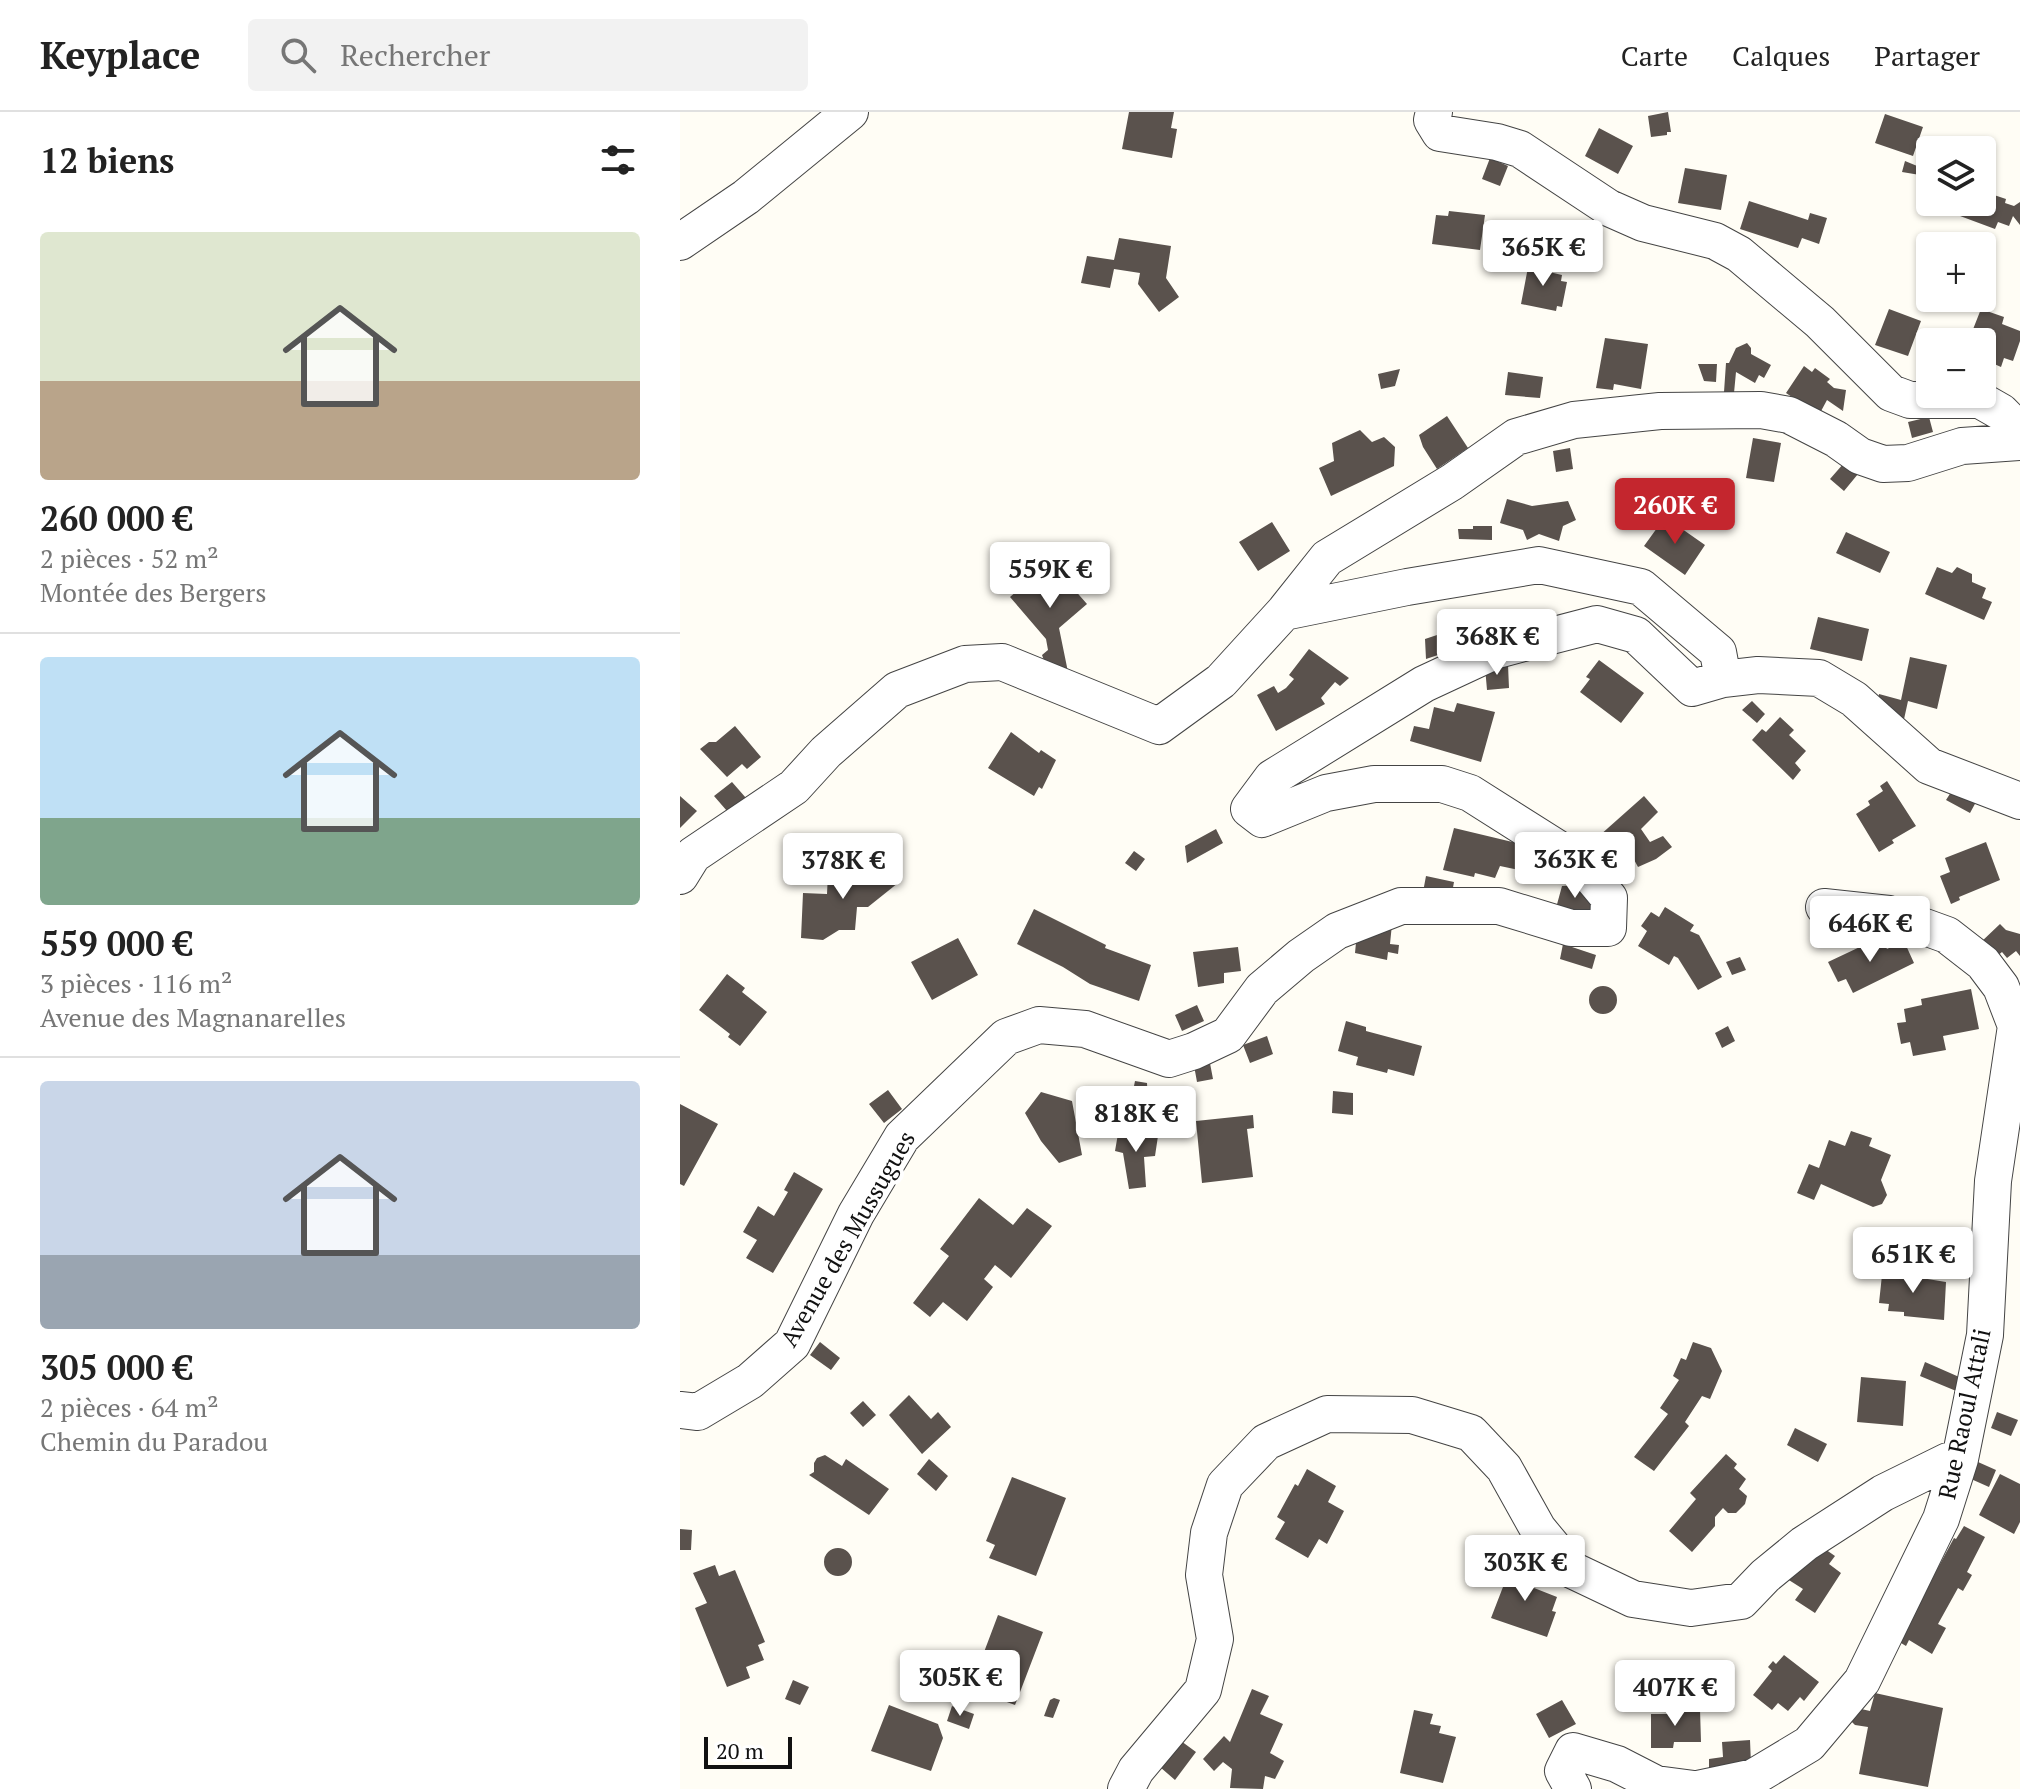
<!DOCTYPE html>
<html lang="fr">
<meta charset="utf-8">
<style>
:root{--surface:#fff;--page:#f2f2f2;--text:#222;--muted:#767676;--line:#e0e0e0;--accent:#c4262e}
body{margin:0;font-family:"PT Serif",serif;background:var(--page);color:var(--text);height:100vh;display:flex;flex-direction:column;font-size:30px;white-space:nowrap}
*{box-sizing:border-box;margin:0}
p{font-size:26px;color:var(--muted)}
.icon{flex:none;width:44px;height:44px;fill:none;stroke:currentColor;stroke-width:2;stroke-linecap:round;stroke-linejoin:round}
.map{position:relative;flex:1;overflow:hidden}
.sheet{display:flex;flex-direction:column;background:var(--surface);width:680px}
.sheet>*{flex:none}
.controls{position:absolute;left:1236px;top:24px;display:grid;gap:16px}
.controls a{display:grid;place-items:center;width:80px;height:80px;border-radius:8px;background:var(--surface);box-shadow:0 2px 6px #0004;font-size:40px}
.scale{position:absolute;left:24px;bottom:20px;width:88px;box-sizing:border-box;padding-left:8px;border:4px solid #111;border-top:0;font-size:22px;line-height:28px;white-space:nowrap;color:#111;-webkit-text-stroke:6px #fff;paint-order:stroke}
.price{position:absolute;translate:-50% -68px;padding:0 18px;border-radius:8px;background:#fff;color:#222;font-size:26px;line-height:52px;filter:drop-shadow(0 2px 4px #0008)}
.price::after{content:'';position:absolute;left:50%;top:48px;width:24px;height:18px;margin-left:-12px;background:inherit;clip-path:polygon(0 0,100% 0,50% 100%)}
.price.current{background:var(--accent);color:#fff}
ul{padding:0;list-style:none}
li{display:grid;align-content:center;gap:16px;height:424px;padding:0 40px}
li+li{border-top:2px solid var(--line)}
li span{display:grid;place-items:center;height:248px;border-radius:8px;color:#555}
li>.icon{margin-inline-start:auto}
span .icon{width:144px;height:144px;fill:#fffc;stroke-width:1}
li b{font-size:34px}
h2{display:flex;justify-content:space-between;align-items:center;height:96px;padding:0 40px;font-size:34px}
header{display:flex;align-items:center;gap:48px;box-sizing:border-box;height:112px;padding:0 40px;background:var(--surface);border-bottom:2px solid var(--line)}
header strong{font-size:38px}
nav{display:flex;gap:44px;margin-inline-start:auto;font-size:28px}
.search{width:560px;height:72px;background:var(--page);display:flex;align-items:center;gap:20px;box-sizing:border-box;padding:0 28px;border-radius:8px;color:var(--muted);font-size:30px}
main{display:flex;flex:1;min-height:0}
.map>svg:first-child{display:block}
</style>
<header>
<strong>Keyplace</strong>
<div class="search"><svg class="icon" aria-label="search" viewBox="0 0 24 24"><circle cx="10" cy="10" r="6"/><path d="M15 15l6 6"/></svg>Rechercher</div>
<nav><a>Carte</a><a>Calques</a><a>Partager</a></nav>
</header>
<main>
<section class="sheet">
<h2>12 biens<svg class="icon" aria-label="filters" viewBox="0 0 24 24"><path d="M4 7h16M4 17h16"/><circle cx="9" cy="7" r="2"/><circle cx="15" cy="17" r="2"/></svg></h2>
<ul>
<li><span style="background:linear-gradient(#dfe7d0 60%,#b9a48a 0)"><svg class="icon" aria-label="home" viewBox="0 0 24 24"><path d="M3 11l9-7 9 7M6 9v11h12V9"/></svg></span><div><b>260 000 €</b><p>2 pièces · 52 m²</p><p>Montée des Bergers</p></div></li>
<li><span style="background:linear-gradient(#bfe0f5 65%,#7fa58c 0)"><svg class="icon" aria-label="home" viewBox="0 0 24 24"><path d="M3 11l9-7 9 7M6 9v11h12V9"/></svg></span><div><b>559 000 €</b><p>3 pièces · 116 m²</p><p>Avenue des Magnanarelles</p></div></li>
<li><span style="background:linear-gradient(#c9d6e8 70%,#9aa5b1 0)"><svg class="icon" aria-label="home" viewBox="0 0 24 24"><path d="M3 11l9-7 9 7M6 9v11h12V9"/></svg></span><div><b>305 000 €</b><p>2 pièces · 64 m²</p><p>Chemin du Paradou</p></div></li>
</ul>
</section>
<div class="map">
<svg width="1340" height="1677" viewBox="0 0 1340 1677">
<rect width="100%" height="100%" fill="#fffdf5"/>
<path fill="#5a524d" d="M449,0H494L491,16L497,17L492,46L442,37Z
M988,0L991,20H987V23L971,25L968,4Z
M1205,2L1243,15L1233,44L1195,31Z
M919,16L953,34L938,62L905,44Z
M810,46L828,54L820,74L802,67Z
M1225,49L1242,56L1240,63L1222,60Z
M1005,56L1047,63L1041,98L998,91Z
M1302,79L1326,87L1325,91L1334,94L1340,90V113L1333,104L1329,114L1318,110L1315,117L1272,101L1277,90H1302Z
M1069,89L1128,108L1130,101L1147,106L1139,132L1122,126L1118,136L1060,117Z
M769,99L805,103L800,138L752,132L756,103L768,104Z
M439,126L491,134L486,166L499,185L479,200L458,172L460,161L434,157L430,176L401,171L407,144L434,148Z
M849,150L866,153L865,159L882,163L881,169L887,170L882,195L877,194L876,199L841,192Z
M1209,197L1241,209L1228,244L1195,233Z
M1301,197L1324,205L1322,212L1340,219V229L1333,249L1324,246L1321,255L1312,251L1315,242L1302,237V230H1288Z
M925,226L968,232L961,277L934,272L933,278L916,276Z
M1067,231L1071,236V242L1091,253L1084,266L1079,263L1075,271L1056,260L1054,281L1044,280L1046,251H1049L1056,236Z
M1018,252H1037L1036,270L1024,269Z
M1124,254L1132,260L1135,256L1150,267L1147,270L1154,276L1166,278L1163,299L1147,288L1140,301L1133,299L1106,281Z
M720,257L715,274L701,277L698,262Z
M828,260L863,265L860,286L825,283Z
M767,304L788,336L757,357L743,335L739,323Z
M1249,305L1253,320L1232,326L1228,310Z
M680,318L692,330L704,325L715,335L714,354L651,384L639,356L654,349L652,331Z
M1073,326L1101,331L1094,370L1066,366Z
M890,336L893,357L876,360L873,339Z
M1164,351L1178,362L1164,379L1150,367Z
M827,387L852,394L888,389L896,408L883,414L879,429L859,422L847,428L843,418L820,411Z
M985,405L1025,433L1005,463L964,434Z
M592,410L610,439L578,459L559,430Z
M793,414H812V428L779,427L778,417H793Z
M1166,420L1210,440L1200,461L1156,441Z
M370,450L407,492L379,516L388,560L367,557L362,543L368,538L366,527L330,485Z
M1257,455L1272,461L1277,455L1292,462V470L1306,476L1302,486L1312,490L1304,508L1245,482Z
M1138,505L1189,517L1182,549L1130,537Z
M797,511L801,518L818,512L821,522L746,547L745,527L763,521L765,528L780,522L779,518Z
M629,537L669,566L660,574L655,570L641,586L645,592L596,619L577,583L594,574L598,581L606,576L614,567L609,563Z
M1230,545L1267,553L1257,597L1228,589L1221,621L1196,598L1199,582L1221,588Z
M919,548L964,581L941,611L900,580L910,567L906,565Z
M828,553L829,576L807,578L805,555Z
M1072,589L1085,602L1077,611L1062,598Z
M777,591L815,600L801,650L730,629L734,614L749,617L754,595L774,600Z
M1100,605L1114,618L1109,623L1126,639L1115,651L1121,658L1113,668L1072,628L1082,617L1086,620Z
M55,614L81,645L67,657L62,652L47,665L20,637L29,630H36Z
M331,620L359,641L361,638L376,648L362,677L359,675L354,684L308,656Z
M1207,669L1236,714L1212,728L1214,731L1199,740L1176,702L1190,693L1188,689L1203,679L1200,674Z
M52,670L66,686L47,699L34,684Z
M1273,677L1296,690L1290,701L1266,688Z
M0,684L17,699L0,716Z
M964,684L978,700L961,717L970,730L983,724L992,735L976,747L958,755L951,742L938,732L919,724Z
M774,716L845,733L839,758L820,754L815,766L795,761L794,765L763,758Z
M536,717L543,731L507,751L505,734Z
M1306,730L1320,768L1279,785L1280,788L1271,792L1260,764L1270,760L1265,746Z
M454,739L465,747L456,759L445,751Z
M198,747L218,771L188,795H177L175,818H159L143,828L121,826L123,781L147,782L148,761L177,762Z
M746,764L774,770L772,781L743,780Z
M902,773L913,792L911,803L876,796L882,774Z
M985,795L1014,813L1010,819L1019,823L1042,865L1018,878L998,846L994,844L989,853L958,834L967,819L961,814L971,800L979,805Z
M354,797L426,833L425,836L471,853L459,889L410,872L383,855L337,832Z
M712,812L710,832L719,833L718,842L708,840L707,848L675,841L677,820Z
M1320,812L1326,818L1340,822V844L1336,839L1327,846L1322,840L1315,846L1300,831Z
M1201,825L1207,837L1224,829L1234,851L1173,881L1166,867L1158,870L1148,850Z
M278,826L298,863L252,888L231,850Z
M883,832L916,843L912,857L880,847Z
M558,835L561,859L544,861V871L518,875L513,840Z
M1060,845L1066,858L1052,863L1046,850Z
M47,862L65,876L62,880L87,900L60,934L48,925L50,922L19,898Z
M909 888a14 14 0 1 1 28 0a14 14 0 1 1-28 0Z
M1291,877L1299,917L1263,924L1266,938L1233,944L1230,930L1221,932L1217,911L1226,910L1224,897L1242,893L1241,887Z
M517,893L524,909L502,919L495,903Z
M666,909L686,915V919L742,934L734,964L708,957L707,961L676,953L678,945L658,939Z
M1048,914L1055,929L1042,936L1035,921Z
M587,924L593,942L570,951L563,933Z
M529,946L533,967L517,970L513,948Z
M455,969L467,971L468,992L451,989Z
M208,978L222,997L204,1011L189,992Z
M653,979L673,981V1003L652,1001Z
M361,980L392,989L402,1043L379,1051L361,1029L345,1001Z
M0,992L38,1012L4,1074L0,1072Z
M573,1003L574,1016L567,1017L573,1065L522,1071L516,1009Z
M439,1016L478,1024L475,1044L464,1045L466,1075L449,1077L443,1041L435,1039Z
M1171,1019L1192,1026L1189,1034L1211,1043L1201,1068L1207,1083L1202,1092L1193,1095L1141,1072L1134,1088L1117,1081L1129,1052L1139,1056L1149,1028L1165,1034Z
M114,1060L143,1077L93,1161L66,1146L77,1128L63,1120L78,1094L94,1104L108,1080L104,1078Z
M299,1086L333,1113L347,1096L372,1114L331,1166L315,1153L304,1167L313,1175L287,1209L263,1190L250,1205L233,1191L269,1144L260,1137Z
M1214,1152L1230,1155L1229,1164L1266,1170L1264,1208L1224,1204V1200L1208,1199L1209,1192L1199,1191L1202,1163L1213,1164Z
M140,1230L160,1246L151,1258L130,1243Z
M1013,1230L1031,1236L1042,1259L1030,1287L1022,1284L1005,1310L1009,1314L974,1359L954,1345L988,1302L980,1296L999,1268L993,1264L1001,1246L1006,1248Z
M1245,1250L1286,1268L1281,1281L1240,1264Z
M1181,1265L1226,1269L1223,1314L1177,1310Z
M229,1283L251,1307L258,1300L271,1315L242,1342L209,1303Z
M183,1289L196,1303L183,1315L170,1301Z
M1317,1300L1338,1308L1331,1324L1311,1316Z
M1115,1316L1147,1332L1138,1350L1107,1333Z
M1046,1342L1057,1352L1054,1356L1066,1367L1059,1377L1067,1384L1065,1392L1056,1401H1048L1043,1396L1035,1405V1414L1012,1440L989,1419L1016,1387L1010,1381Z
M145,1343L162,1354L166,1347L209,1377L189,1403L129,1363L134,1360V1351L137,1346Z
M249,1347L268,1364L256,1379L237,1362Z
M1298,1350L1316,1358L1309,1375L1291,1367Z
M627,1357L656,1374L648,1390L664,1399L647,1432L639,1427L628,1446L595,1427L605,1410L597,1405L615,1372L618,1374Z
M1320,1362L1340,1372V1410L1334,1422L1299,1403Z
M332,1365L386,1386L356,1464L309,1446L315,1433L306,1429Z
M1284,1414L1305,1425L1287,1460L1292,1463L1283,1479L1278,1476L1258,1512L1266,1516L1252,1542L1229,1528L1226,1534L1216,1528L1241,1487L1274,1426L1276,1427Z
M0,1417L12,1418L11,1438H0Z
M1142,1435L1155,1444L1149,1452L1161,1461L1135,1501L1115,1488L1123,1477L1101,1463Z
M144 1450a14 14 0 1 1 28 0a14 14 0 1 1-28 0Z
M833,1449L855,1458L849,1474L877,1485L872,1499L876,1500L867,1525L811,1506Z
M35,1453L39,1464L55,1458L85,1530L78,1533L84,1548L66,1555L70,1566L47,1575L15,1496L27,1491L13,1461Z
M318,1503L363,1520L335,1593L283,1574L290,1554L298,1556Z
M1104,1543L1139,1570L1124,1589L1120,1585L1108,1599L1098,1591L1092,1598L1073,1583L1092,1559L1088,1555L1093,1549L1096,1552Z
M113,1568L129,1575L120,1593L105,1587Z
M572,1577L589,1584L580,1602L603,1612L590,1641L604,1649L595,1667L585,1664L583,1677L550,1676L552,1657L543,1650L534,1659L523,1647L544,1624L550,1630Z
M1195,1581L1263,1596L1248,1675L1179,1662L1188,1615L1175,1613L1169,1607L1177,1596L1190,1599Z
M374,1586L380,1588L373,1606L364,1604L370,1588Z
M882,1588L896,1612L869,1626L856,1602Z
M209,1593L258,1612L263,1626L251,1659L191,1639Z
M272,1594L294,1602L289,1617L267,1609Z
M1020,1597L1021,1630H994L993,1636H971V1602H990V1598Z
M734,1598L753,1602L750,1612L761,1614L759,1621L776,1625L763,1671L720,1661Z
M1070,1628L1071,1652L1029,1663V1647L1043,1645L1042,1630Z
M501,1629L516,1640L495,1668L480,1655Z"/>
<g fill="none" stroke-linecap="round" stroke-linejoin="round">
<defs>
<path id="street" d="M754,0L752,8L760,21L817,30L840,37L929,96L963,111L1035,129L1059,142L1140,210L1211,281L1230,288H1300L1321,300L1332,311L1338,329
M0,130L66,85L170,0
M604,500L727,475L859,453L961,475L1038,540L1043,567L1078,563L1139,566L1174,587L1249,654L1340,689
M0,764L13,743L114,675L146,640L217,578L285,552L322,550L479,614L541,569L604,500L647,446L772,370L836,325L894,308L980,299L1081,298L1109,303L1156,327L1180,344L1203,352L1228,351L1282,334L1340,330
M0,1298L18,1300L70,1269L112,1232L176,1102L222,1025L326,925L359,913L405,917L489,947L514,939L548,923L582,877L621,844L657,819L721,794H819L891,816H928L929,786L899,750L790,681L762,672H694L646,681L582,707L569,697L592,666L744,572L817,538L917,512L956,523L1012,576L1043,567
M446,1677L456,1658L523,1578L535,1527L524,1463L529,1421L545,1373L586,1330L647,1302L732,1303L791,1321L824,1356L858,1417L892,1458L953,1487L1011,1496L1061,1489L1085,1464L1124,1432L1203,1381L1268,1349L1280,1347
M893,1677L883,1659L893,1639L937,1652L976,1672L1014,1677
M1017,1677L1074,1665L1129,1632L1182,1569L1261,1407L1280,1347L1305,1223L1313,1069L1336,914L1321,875L1303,851L1267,823L1209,802L1144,795"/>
</defs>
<use href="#street" stroke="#444" stroke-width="38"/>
<use href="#street" stroke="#fff" stroke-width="36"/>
</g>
<g text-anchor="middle" stroke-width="8" stroke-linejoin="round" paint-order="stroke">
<g font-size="24" fill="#111" stroke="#fff">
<text transform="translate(168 1127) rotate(-60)" y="8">Avenue des Mussugues</text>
<text transform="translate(1285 1302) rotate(-78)" y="8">Rue Raoul Attali</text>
</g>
</g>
</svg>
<div class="controls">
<a><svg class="icon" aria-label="layers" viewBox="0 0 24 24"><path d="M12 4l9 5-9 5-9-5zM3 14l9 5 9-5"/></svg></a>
<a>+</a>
<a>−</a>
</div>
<div class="scale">20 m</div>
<b class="price" style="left:863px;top:176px">365K €</b>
<b class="price current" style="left:995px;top:434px">260K €</b>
<b class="price" style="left:370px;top:498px">559K €</b>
<b class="price" style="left:817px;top:565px">368K €</b>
<b class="price" style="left:895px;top:788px">363K €</b>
<b class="price" style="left:163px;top:789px">378K €</b>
<b class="price" style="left:1190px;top:852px">646K €</b>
<b class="price" style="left:456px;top:1042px">818K €</b>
<b class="price" style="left:1233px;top:1183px">651K €</b>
<b class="price" style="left:845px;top:1491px">303K €</b>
<b class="price" style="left:280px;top:1606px">305K €</b>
<b class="price" style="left:995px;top:1616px">407K €</b>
</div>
</main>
